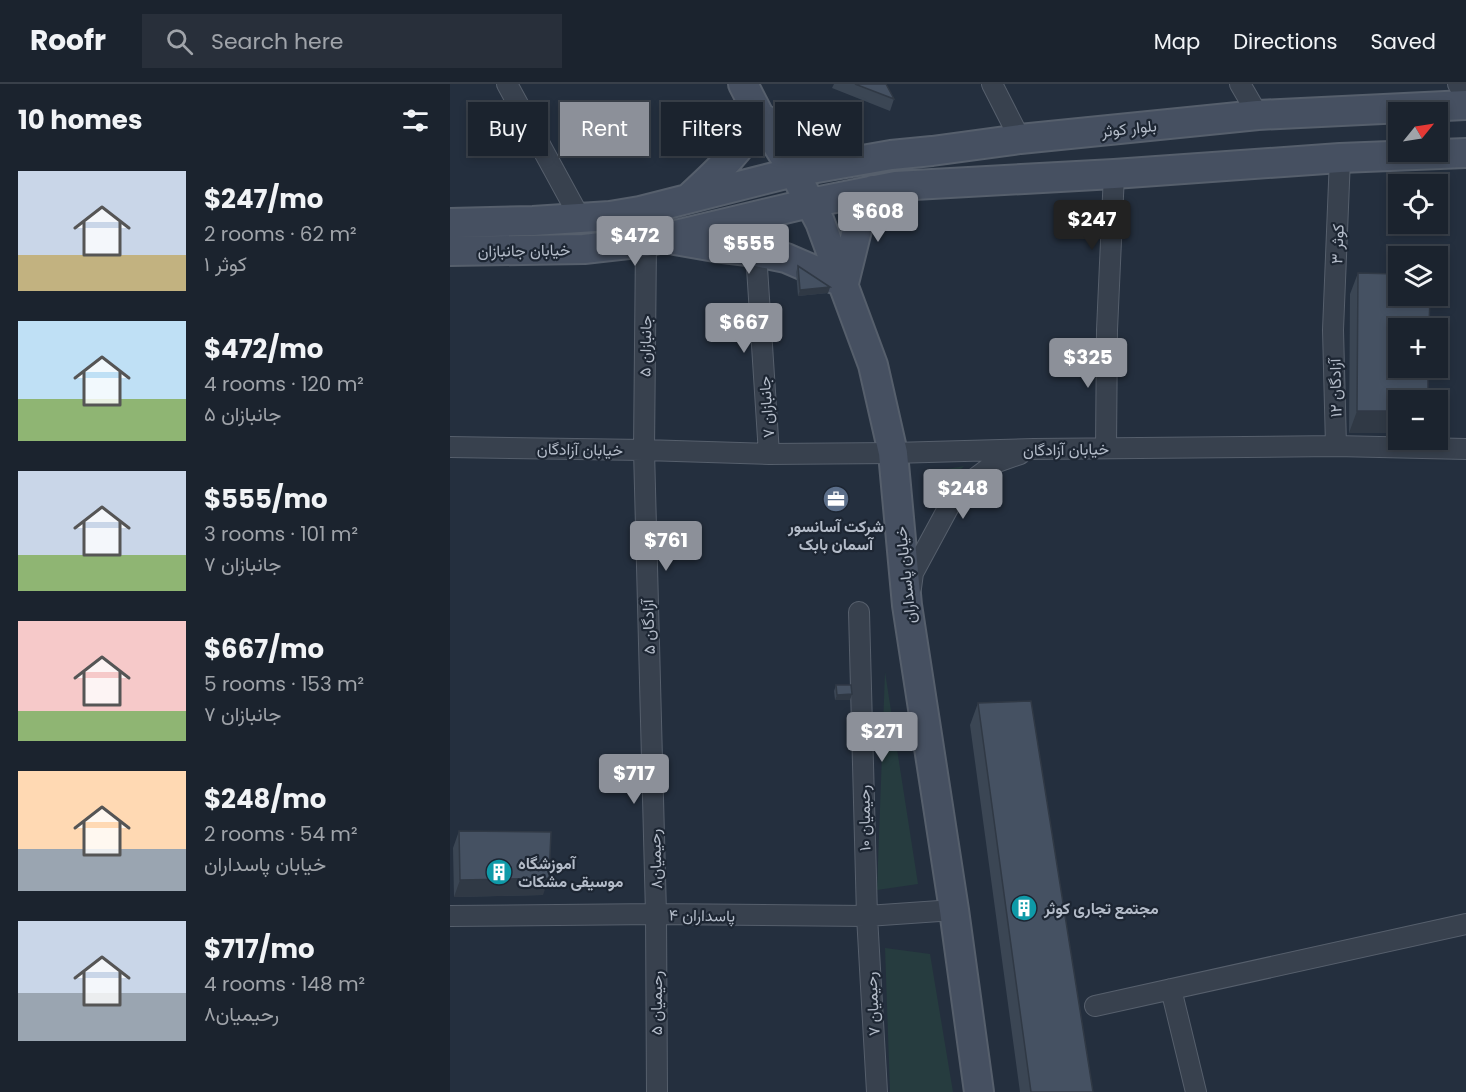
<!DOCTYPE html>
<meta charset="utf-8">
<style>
:root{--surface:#1b232e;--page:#282f3a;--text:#f1f3f6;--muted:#a0a4aa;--line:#39404a;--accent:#8c9099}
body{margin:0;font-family:Poppins,Vazirmatn,sans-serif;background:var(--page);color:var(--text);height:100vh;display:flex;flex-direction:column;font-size:22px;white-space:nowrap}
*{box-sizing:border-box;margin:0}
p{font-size:20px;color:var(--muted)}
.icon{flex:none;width:33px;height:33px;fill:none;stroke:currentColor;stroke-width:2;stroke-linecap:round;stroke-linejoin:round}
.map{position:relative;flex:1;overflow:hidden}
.details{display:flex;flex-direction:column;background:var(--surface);width:450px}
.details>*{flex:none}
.top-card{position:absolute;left:18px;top:18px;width:570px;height:54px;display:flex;gap:12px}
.needle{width:39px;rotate:60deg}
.fabs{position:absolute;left:938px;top:18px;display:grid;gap:12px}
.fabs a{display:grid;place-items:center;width:60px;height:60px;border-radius:0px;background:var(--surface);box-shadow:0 3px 9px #0003,0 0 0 2px var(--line);font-size:30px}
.price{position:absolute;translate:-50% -51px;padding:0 14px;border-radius:6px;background:var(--accent);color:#fff;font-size:20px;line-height:39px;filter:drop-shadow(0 2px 3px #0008)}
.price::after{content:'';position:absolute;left:50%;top:36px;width:18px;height:14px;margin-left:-9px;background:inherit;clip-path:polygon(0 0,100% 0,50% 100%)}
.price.active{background:#222;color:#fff}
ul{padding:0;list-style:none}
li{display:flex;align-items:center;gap:18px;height:150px;padding:0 18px}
li span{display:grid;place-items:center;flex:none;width:168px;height:120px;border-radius:0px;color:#555}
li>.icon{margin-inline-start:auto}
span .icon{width:72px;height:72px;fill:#fffc;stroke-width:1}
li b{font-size:26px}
h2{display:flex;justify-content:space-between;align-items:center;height:72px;padding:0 18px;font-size:26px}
.pill{padding:0 21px;border-radius:0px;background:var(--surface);box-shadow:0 3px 9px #0003,0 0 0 2px var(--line);font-size:21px;line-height:54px}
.pill.active{background:var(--accent);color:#fff}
header{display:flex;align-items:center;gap:36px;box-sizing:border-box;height:84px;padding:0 30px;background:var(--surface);border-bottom:2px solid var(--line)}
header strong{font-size:28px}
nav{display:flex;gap:33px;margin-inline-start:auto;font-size:21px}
.search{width:420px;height:54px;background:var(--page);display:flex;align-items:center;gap:15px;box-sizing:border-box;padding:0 21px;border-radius:0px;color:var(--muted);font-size:22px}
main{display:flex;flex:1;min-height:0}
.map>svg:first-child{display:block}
</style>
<header>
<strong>Roofr</strong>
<div class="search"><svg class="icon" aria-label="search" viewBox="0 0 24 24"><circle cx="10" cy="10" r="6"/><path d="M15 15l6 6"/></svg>Search here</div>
<nav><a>Map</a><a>Directions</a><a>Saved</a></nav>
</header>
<main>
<section class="details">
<h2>10 homes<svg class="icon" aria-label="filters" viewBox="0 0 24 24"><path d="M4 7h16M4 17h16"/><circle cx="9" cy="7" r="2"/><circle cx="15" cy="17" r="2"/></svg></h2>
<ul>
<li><span style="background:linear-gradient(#c9d6e8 70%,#c2b280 0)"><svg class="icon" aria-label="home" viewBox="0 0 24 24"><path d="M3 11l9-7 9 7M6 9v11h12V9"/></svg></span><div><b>$247/mo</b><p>2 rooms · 62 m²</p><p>کوثر ۱</p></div></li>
<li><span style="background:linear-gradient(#bfe0f5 65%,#8fb573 0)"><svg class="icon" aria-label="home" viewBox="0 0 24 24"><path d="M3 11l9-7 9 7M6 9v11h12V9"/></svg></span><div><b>$472/mo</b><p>4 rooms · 120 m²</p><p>جانبازان ۵</p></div></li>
<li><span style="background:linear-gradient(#c9d6e8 70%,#8fb573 0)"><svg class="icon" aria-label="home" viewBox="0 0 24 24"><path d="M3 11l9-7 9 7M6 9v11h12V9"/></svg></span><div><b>$555/mo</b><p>3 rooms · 101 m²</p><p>جانبازان ۷</p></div></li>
<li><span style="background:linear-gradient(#f6c9c9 75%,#8fb573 0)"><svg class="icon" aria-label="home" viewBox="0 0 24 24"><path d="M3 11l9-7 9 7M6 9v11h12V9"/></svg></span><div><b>$667/mo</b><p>5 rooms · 153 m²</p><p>جانبازان ۷</p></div></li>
<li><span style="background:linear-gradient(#ffd9b3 65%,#9aa5b1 0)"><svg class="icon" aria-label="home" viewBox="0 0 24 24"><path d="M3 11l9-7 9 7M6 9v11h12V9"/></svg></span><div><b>$248/mo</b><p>2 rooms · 54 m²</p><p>خیابان پاسداران</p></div></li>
<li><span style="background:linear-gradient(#c9d6e8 60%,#9aa5b1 0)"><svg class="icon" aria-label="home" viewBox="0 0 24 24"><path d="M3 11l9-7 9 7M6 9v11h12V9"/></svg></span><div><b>$717/mo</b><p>4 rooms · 148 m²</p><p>رحیمیان۸</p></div></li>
</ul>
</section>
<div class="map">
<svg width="1016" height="1008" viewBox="0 0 1016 1008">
<rect width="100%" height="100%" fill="#242f3e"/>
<path fill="#263c3f" d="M514,382L487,410L480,388Z
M435,588L468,800L427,806Z
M435,864L480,870L503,1008H440Z"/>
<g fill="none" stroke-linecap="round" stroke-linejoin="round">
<defs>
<path id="street" d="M57,0L130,134
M542,0L570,55
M790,0L808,31
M1008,0L1016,14
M190,127L196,158L194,366L206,830L207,1008
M306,168L319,370
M886,362L883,246L890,74
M0,363L194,366L319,370L443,369L584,365L886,362L1016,365
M656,364L657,246L664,90
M461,504L463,489L503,415L520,398L547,378L570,370
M409,528L417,832L427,1008
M0,832L206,830L417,832L504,826
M721,905L746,1008
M645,922L1016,840"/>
<path id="secondary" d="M293,0L310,33L344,88L370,138L423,281L443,369L457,521L504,826L529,1008
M241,112C267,88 293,64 310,33L343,52L399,78
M0,139L83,137L160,132L190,127L344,88L441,71L482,67L570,55L808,31L1016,21
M225,156L265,163L306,168L336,174L394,199L409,138L423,106
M0,167L134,165L196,158L360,119L446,102L664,90L890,74L1016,69"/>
</defs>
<use href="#street" stroke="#565f6c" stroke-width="22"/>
<use href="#secondary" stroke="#565f6c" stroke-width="32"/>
<use href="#street" stroke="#38414e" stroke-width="20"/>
<use href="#secondary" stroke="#465061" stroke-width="28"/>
</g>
<path fill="#3b4654" d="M384,0H436L444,15L440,27L382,4Z
M348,182L380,203L378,209L348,212L346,188Z
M908,189L948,316V349H899L900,210Z
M386,601L400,616H385L384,607Z
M528,619L643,1008H570L520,641Z
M9,747L93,811L4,813L3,764Z"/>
<path fill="#303945" d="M380,203L378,209L348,212L350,206Z
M907,327H948V349H899Z
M402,610L400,616H385L387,611Z
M99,794L93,811L4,813L10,796Z"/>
<path fill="#455162" stroke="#303945" stroke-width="1.5" d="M405,0H436L444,15Z
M348,182L380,203L350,206Z
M908,189L948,190V212H980L979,244H948V284H978V316H948V327H907Z
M386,601H401L402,610L387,611Z
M581,617L643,1008H581L528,619Z
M9,747L101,748L99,794L10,796Z"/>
<defs>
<symbol id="office-disc" viewBox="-11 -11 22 22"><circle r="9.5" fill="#5c6f8a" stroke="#1d2633"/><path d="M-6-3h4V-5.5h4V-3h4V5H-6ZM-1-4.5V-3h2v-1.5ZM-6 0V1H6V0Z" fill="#fff"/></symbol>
<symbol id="building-disc" viewBox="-11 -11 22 22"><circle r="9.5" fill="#0f9aa8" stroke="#1d2633"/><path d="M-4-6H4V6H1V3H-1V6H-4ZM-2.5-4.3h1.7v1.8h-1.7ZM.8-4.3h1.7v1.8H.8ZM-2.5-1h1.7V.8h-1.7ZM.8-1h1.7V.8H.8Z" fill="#fff"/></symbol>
</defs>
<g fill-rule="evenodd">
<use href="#office-disc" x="371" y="400" width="30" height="30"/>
<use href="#building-disc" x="34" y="773" width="30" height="30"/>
<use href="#building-disc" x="559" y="809" width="30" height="30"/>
</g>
<g text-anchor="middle" stroke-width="4.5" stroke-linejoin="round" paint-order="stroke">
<g font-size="16" fill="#b4bcc9" stroke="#1d2633">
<text transform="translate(679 44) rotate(-6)" y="6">بلوار کوثر</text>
<text transform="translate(887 160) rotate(-88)" y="6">کوثر ۳</text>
<text transform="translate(74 166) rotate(-1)" y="6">خیابان جانبازان</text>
<text transform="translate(195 262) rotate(-89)" y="6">جانبازان ۵</text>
<text transform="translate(885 304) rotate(-91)" y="6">آزادگان ۱۲</text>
<text transform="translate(316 323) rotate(-94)" y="6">جانبازان ۷</text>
<text transform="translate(130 365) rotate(1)" y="6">خیابان آزادگان</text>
<text transform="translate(616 365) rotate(-1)" y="6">خیابان آزادگان</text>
<text transform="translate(455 491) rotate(-96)" y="6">خیابان پاسداران</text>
<text transform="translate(198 543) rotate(-92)" y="6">آزادگان ۵</text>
<text transform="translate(414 734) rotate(-91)" y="6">رحیمیان ۱۰</text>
<text transform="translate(205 775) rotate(-92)" y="6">رحیمیان۸</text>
<text transform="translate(252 831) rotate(1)" y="6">پاسداران ۴</text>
<text transform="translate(206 919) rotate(-90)" y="6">رحیمیان ۵</text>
<text transform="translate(422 920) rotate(-93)" y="6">رحیمیان ۷</text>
</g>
<g font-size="16" font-weight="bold" fill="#b4bcc9" stroke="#1d2633" text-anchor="start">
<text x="386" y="448" text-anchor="middle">شرکت آسانسور<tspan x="386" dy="18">آسمان بابک</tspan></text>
<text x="68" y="785">آموزشگاه<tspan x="68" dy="18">موسیقی مشکات</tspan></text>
<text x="594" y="830">مجتمع تجاری کوثر</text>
</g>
</g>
</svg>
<div class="fabs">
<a><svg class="needle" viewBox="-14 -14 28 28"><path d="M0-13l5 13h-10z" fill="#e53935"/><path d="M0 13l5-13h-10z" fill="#a0a4aa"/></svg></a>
<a><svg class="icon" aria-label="locate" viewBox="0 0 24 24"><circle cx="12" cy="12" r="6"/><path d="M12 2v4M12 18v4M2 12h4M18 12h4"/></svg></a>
<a><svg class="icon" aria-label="layers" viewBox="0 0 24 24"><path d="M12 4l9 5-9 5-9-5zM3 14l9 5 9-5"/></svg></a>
<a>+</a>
<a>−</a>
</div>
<b class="price" style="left:428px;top:159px">$608</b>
<b class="price active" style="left:642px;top:167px">$247</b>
<b class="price" style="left:185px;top:183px">$472</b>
<b class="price" style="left:299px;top:191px">$555</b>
<b class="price" style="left:294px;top:270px">$667</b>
<b class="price" style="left:638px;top:305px">$325</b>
<b class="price" style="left:513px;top:436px">$248</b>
<b class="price" style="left:216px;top:488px">$761</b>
<b class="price" style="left:432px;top:679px">$271</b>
<b class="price" style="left:184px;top:721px">$717</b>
<div class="top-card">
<a class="pill">Buy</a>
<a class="pill active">Rent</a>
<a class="pill">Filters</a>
<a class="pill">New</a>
</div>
</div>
</main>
